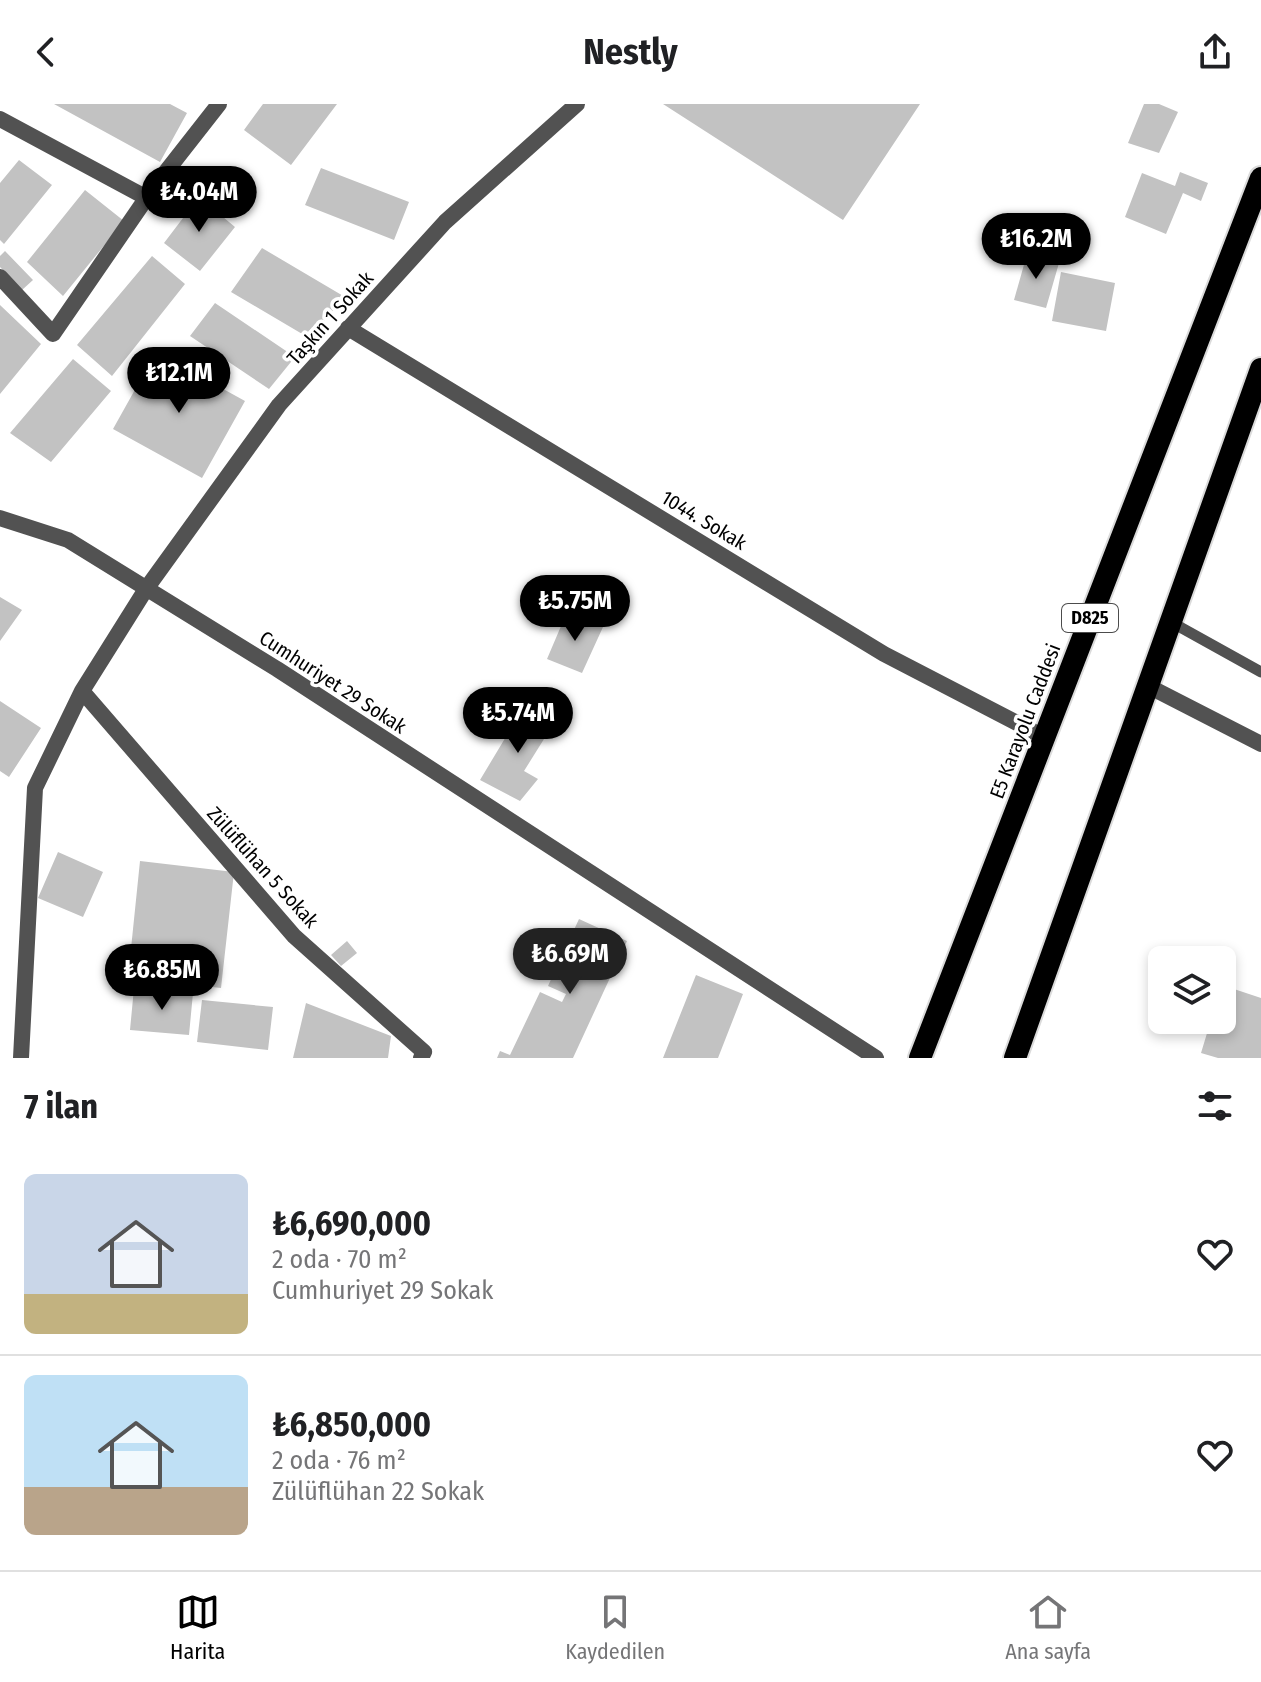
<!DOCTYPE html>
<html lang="tr">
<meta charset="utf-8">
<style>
:root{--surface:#fff;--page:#f2f2f2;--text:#202124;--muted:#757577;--line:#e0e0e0;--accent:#000}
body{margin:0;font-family:"Fira Sans Condensed",sans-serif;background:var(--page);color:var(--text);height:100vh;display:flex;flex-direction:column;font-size:30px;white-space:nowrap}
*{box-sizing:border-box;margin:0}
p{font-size:26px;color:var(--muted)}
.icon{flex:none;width:44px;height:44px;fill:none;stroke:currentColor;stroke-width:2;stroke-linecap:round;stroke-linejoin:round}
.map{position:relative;height:954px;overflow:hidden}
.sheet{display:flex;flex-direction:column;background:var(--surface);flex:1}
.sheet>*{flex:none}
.fabs{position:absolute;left:1148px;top:842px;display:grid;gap:16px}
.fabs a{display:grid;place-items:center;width:88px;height:88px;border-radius:12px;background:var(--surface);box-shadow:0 4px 12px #0003;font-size:40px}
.price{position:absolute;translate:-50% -68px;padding:0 18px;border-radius:28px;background:var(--accent);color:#fff;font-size:26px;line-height:52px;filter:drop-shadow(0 2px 4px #0008)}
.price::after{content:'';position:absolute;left:50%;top:48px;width:24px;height:18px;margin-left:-12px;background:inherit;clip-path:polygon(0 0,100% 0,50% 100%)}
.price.current{background:#222;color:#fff}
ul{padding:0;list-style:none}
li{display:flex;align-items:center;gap:24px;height:200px;padding:0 24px}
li+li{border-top:2px solid var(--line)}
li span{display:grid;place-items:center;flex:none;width:224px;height:160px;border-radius:12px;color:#555}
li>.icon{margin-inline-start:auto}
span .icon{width:96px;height:96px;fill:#fffc;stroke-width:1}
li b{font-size:34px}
h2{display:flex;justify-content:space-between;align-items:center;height:96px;padding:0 24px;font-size:34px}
header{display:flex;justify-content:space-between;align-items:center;height:104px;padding:0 24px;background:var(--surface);font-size:36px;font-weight:700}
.tab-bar{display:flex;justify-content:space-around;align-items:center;height:112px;border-top:2px solid var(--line);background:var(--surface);font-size:22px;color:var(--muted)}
.tab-bar a{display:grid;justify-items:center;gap:4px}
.tab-bar .current{color:var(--accent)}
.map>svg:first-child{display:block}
</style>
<header><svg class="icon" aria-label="back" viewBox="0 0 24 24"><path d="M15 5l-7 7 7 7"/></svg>Nestly<svg class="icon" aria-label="share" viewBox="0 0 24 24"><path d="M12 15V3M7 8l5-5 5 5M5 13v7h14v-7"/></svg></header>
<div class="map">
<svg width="1261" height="954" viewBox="0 0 1261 954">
<rect width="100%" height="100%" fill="#fff"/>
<path fill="#c2c2c2" d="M54,0H170L187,9L160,58Z
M263,0H337L291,61L244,26Z
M663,0H920L843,116Z
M1144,0H1159L1178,8L1159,49L1128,39Z
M19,56L52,81L4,140L0,136V79Z
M321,64L409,98L394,136L305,101Z
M1180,68L1208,79L1201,97L1183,89L1166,130L1125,113L1142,69L1175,82Z
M85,86L124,117L63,192L27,158Z
M199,93L235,123L200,167L164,139Z
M262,144L345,193L309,234L231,188Z
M5,147L33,176L22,186L0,163V152Z
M1027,150L1059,159L1046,204L1014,196Z
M152,152L185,180L112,272L77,241Z
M1061,168L1115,179L1106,227L1052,217Z
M215,199L295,253L269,285L190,232Z
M0,201L41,240L0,290Z
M156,248L245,297L202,374L113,325Z
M73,255L111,287L51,358L10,329Z
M0,493L22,506L0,537Z
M567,508L603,523L582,569L547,555Z
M0,597L41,624L9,673L0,667Z
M525,601L554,619L524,667L538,675L520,697L480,676Z
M58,748L103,768L83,813L38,794Z
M140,757L234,768L221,884L148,876L149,866L129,864Z
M579,815L627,837L573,954H497L500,947L510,951L540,888L562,898L566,890L548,882Z
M347,837L357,849L341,862L331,851Z
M696,871L743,890L718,954H663Z
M1222,881L1261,894V954H1218L1201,949L1211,916H1222Z
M134,884L193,889L189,931L130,926Z
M202,896L273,903L268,946L197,938Z
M306,899L391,932L388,954H293Z"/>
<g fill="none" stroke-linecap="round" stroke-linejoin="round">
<defs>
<path id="trunk" d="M920,954L1261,74
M1015,954L1261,265"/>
</defs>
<use href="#trunk" stroke="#dbdbdb" stroke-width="26"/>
<path stroke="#525252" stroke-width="11" d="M1171,518L1261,568"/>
<path stroke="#525252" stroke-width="16" d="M0,15L147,94
M0,173L53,230L154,83L219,0
M348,224L884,550L1044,633
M0,414L68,436L277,565L876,954
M1148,582L1261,640
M82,587L294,832L424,948L421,954
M21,954L35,684L82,587L146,485L279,301L445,118L577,0"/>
<use href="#trunk" stroke="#000" stroke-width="22"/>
</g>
<g text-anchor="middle" stroke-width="7" stroke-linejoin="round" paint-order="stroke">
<rect fill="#fff" stroke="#4c4c4c" stroke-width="2" x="1062" y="500" width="56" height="28" rx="6"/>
<g font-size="18" font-weight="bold" fill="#000">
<text x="1090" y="520">D825</text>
</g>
<g font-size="20" fill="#000" stroke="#fff">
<text transform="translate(330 214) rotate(-48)" y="7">Taşkın 1 Sokak</text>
<text transform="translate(704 416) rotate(31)" y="7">1044. Sokak</text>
<text transform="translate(333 578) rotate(33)" y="7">Cumhuriyet 29 Sokak</text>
<text transform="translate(1025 617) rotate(-69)" y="7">E5 Karayolu Caddesi</text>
<text transform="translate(263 763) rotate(48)" y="7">Zülüflühan 5 Sokak</text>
</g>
</g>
</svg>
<div class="fabs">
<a><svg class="icon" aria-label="layers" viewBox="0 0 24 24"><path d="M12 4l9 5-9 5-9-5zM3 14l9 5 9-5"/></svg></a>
</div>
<b class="price" style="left:199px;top:130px">₺4.04M</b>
<b class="price" style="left:1036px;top:177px">₺16.2M</b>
<b class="price" style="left:179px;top:311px">₺12.1M</b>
<b class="price" style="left:575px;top:539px">₺5.75M</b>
<b class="price" style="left:518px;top:651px">₺5.74M</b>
<b class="price current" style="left:570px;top:892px">₺6.69M</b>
<b class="price" style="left:162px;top:908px">₺6.85M</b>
</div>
<section class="sheet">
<h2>7 ilan<svg class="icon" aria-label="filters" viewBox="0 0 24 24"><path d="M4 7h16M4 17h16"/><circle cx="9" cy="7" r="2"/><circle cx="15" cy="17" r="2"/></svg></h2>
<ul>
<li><span style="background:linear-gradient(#c9d6e8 75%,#c2b280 0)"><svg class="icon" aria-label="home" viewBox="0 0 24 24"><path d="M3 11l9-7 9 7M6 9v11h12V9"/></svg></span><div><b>₺6,690,000</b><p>2 oda · 70 m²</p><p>Cumhuriyet 29 Sokak</p></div><svg class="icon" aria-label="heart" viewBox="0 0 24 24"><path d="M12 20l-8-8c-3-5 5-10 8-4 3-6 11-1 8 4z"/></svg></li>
<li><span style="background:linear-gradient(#bfe0f5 70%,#b9a48a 0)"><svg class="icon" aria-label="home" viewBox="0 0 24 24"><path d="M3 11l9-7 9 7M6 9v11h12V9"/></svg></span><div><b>₺6,850,000</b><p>2 oda · 76 m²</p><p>Zülüflühan 22 Sokak</p></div><svg class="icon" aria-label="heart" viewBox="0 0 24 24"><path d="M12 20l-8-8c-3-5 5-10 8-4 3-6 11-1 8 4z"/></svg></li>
</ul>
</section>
<nav class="tab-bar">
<a class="current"><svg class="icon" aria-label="map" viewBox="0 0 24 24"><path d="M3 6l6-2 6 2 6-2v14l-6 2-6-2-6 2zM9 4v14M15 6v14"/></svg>Harita</a>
<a><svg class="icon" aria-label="saved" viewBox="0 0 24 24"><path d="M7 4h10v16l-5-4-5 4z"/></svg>Kaydedilen</a>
<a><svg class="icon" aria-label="home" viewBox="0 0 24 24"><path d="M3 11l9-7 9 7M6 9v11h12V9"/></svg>Ana sayfa</a>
</nav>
